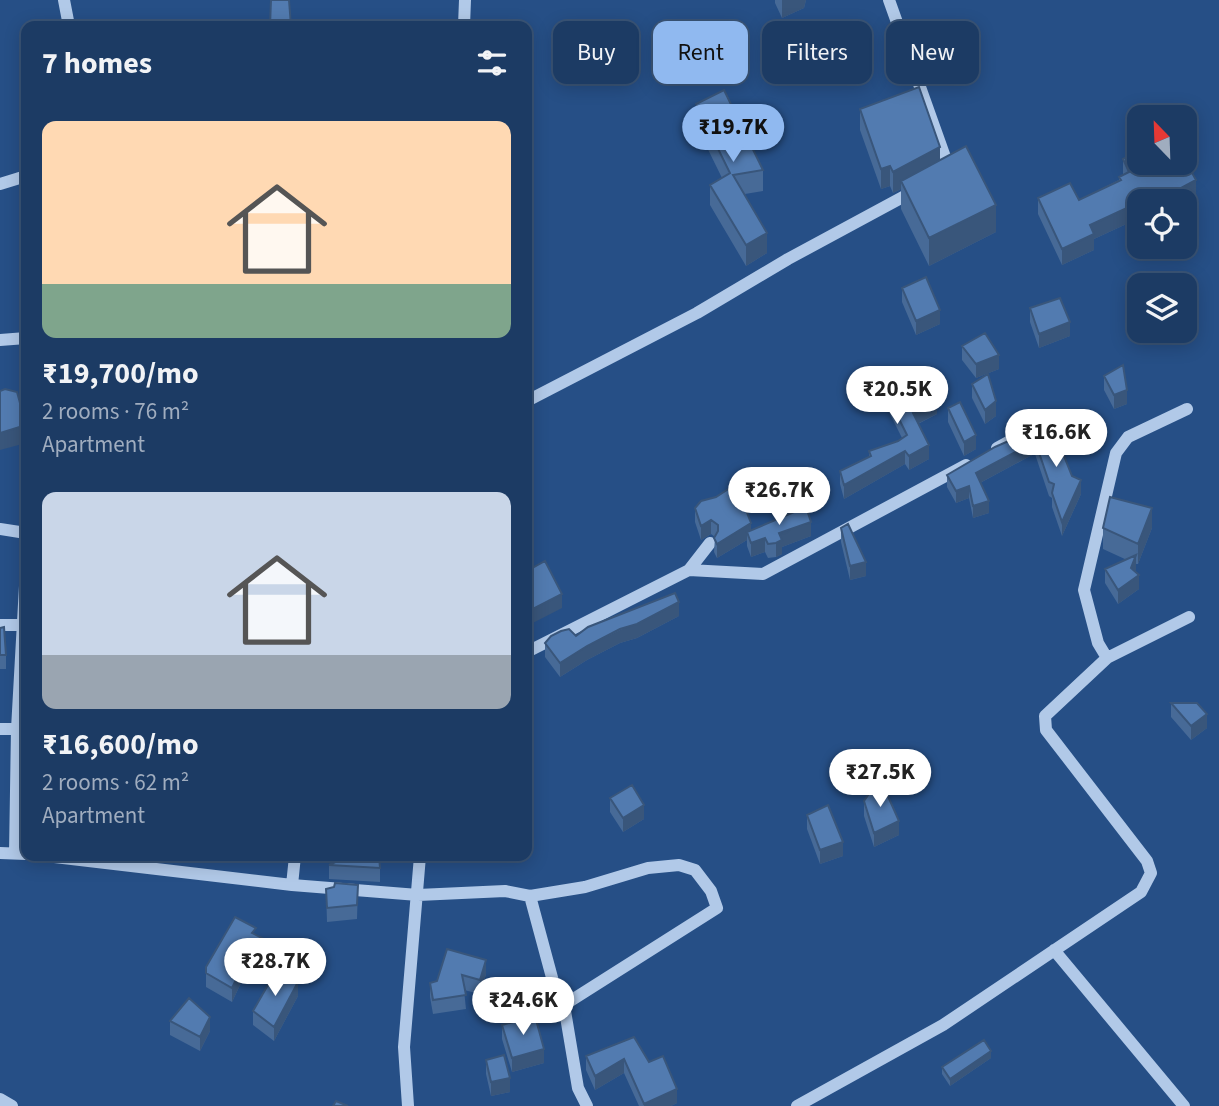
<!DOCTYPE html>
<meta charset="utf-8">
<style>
:root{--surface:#1c3b64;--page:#25426a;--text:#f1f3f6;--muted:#a0adbf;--line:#3a5578;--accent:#90b9f0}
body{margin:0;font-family:"Source Sans 3",sans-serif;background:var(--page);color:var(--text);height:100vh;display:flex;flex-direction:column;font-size:26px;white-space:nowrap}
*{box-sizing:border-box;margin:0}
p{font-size:23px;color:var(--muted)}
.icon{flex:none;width:38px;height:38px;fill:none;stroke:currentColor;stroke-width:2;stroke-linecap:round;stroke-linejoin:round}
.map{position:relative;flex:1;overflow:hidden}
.drawer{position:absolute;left:21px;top:21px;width:511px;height:840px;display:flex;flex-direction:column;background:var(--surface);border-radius:14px;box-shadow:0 4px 18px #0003,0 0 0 2px var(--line)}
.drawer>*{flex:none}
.hud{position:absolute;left:553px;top:21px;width:560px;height:63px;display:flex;gap:14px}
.needle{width:46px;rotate:337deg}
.fabs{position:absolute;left:1127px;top:105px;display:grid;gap:14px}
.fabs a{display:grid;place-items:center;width:70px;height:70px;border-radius:14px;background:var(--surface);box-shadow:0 4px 18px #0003,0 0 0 2px var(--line);font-size:35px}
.price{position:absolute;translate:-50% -60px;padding:0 16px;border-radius:24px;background:#fff;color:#222;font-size:23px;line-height:46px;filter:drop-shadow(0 2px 4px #0008)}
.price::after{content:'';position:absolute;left:50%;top:42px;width:21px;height:16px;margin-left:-10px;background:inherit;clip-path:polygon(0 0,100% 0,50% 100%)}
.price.active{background:var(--accent);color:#111}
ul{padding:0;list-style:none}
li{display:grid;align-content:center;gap:14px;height:371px;padding:0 21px}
li span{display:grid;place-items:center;height:217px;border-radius:14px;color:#555}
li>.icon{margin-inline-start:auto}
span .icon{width:126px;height:126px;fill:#fffc;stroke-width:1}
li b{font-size:30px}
h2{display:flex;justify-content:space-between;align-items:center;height:84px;padding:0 21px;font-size:30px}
.pill{padding:0 24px;border-radius:14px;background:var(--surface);box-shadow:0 4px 18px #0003,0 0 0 2px var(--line);font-size:24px;line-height:63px}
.pill.active{background:var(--accent);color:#111}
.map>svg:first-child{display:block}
</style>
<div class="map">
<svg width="1219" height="1106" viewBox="0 0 1219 1106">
<rect width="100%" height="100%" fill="#264f86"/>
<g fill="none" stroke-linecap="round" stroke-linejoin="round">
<path stroke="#b1c9e8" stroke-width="12" d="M64,0L69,26
M889,0L950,171
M464,26L465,0
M0,184L26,176
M0,340L26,338
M527,401L697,313L788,259L914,191
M997,448L1043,423
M0,529L26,533
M689,570L763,574L966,465
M0,625H26
M527,652L689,570L710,543
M1107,658L1098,643L1084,590L1116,453L1128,437L1187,409
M0,729H26
M0,853L26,854
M15,853L17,729L26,568
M46,856L292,885L418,895L505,891L530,896L585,887L648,868L679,865L695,870L711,891L717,908L564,1005
M292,885L295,856
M530,896L554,985L564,1005L578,1088L587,1106
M1054,950L1184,1106
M0,1099L12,1106
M408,1106L404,1047L420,856
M797,1106L943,1025L1141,892L1151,873L1147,861L1046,730L1045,716L1107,658L1189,617"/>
</g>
<path fill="#476a97" d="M775,0H806L804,8L782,18L775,3Z
M696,104L763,170V191L745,194L767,253L746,266L710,205V185L722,178L696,125Z
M860,109L940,160L996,232L929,266L901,209V189L893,193L890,186L881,189L860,130Z
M1123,159L1147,169L1196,197L1139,201V227L1136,229L1133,221L1094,239V250L1062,265L1038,214V198L1079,200L1119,180V177L1123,175Z
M902,288L940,324L916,335L902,302Z
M1030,308L1070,336L1039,348L1030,322Z
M962,346L999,369L976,378L962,360Z
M1104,376L1127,404L1114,409L1104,390Z
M972,384L996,416L985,424L972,398Z
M882,385L937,414L918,424L929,459L909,470L905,464L844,499L840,484V471L869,457V451L898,441L902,438L882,398Z
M948,408L976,449L964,456L948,422Z
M1030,426L1072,476L1081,494L1062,536L1052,507V498L1049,496L1034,451V454L980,483L989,513L973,518L969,498L956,503L947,487V475L1030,434Z
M695,508L751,530L811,536L782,547V554L776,557L768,558L765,552L751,557L747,546V540L717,558L714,552L715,537L711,534L701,540L695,522Z
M841,528L866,576L850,580L841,542Z
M1103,528H1152L1138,564H1136L1135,572L1139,589L1118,604L1105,583V569L1127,560L1103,549Z
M679,616L637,638L620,643L587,660L560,677L545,657V643Z
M0,628L6,655V669H0Z
M1171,703L1207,728L1191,740L1171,717Z
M610,798L644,819L623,832L610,812Z
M864,801L899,835L874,847L864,816Z
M807,815L843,856L820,864L807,829Z
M329,865L380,868V882L329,879Z
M358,885L357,919L327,922L326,889Z
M256,935L266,954L256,967L250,964L232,1002L206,987V967Z
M447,949L486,974L480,994L464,990L466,1009L433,1014L430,997V983L437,981Z
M298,996L274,1041L253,1025V1011Z
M170,1021L210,1031L200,1051L170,1035Z
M502,1025L544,1063L512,1072L502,1039Z
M586,1056L649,1062L677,1103L671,1106H639L624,1073L595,1090L586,1070Z
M991,1058L950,1086L942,1074V1067Z
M486,1060L510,1092L491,1096L486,1074Z"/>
<path fill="#39567b" d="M782,0H806L804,8L782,18Z
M940,147V168L901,181V189L893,193V172Z
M890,166V186L881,189V169Z
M1196,180V197L1185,203V201H1157Z
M996,205V232L929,266V238Z
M1133,205V221L1094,239V250L1062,265V249L1090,225Z
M1139,211V227L1136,229V212Z
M767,233V253L746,266V245Z
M940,310V324L916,335V321Z
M1070,322V336L1039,348V334Z
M999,355V369L976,378V364Z
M1127,390V404L1114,409V395Z
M937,401V414L913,426V413Z
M996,401V416L985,424V410Z
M26,425V443L0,450V433Z
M976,435V449L964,456V442Z
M1034,442V454L976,485V473Z
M929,445V459L909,470V456Z
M905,451V464L844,499V485Z
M1081,480V494L1062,536V522Z
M969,486V498L956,503V491Z
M989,501V513L973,518V506Z
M1152,508V528L1138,564V544Z
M711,520V534L701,540V526Z
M811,522V536L782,547V554L776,557V543L779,533Z
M751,523V537L747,532V540L717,558V544Z
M765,538V552L751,557V543Z
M1136,555V569L1132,581L1139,575V589L1118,604V590L1131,568Z
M866,562V576L850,580V566Z
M562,594V608L527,626V612Z
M679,602V616L637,638L620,643L587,660L560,677V663L587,646Z
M1207,714V728L1191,740V726Z
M644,805V819L623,832V818Z
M899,821V835L874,847V833Z
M843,842V856L820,864V850Z
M266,940V954L256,967V953Z
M250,950V964L232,1002V988Z
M486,960V974L480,994V980Z
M298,982V996L274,1041V1027Z
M210,1017V1031L200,1051V1037Z
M544,1049V1063L512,1072V1058Z
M991,1051V1058L950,1086V1079Z
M624,1059V1073L595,1090V1076Z
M510,1078V1092L491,1096V1082Z
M677,1089V1103L671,1106H644V1104Z"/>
<path fill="#527bb0" stroke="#39567b" stroke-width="2" d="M271,0H289L291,26H270Z
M919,87L940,147L893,172L890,166L881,169L860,109Z
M724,90L763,170L733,175L767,233L746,245L710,185L730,173L696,104Z
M966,146L996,205L929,238L901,181Z
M1138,152L1139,154V163H1143L1147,169L1158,163H1185V160L1196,180L1157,201H1139V211L1136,212L1133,205L1090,225L1094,234L1062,249L1038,198L1070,183L1079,200L1121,180L1119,177L1129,172L1123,159Z
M926,277L940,310L916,321L902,288Z
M1060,298L1070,322L1039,334L1030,308Z
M985,333L999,355L976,364L962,346Z
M1123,365L1127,390L1114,395L1104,376Z
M906,373L937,401L913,413L929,445L909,456L905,451L844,485L840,471L871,456L869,451L898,441L907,435L882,385Z
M988,374L996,401L985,410L972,384Z
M5,389L17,392L26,425L0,433V391Z
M960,402L976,435L964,442L948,408Z
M1040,421L1051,439L1056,436L1072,476L1081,480L1062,522L1052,493L1054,484L1049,482L1030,426Z
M1029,432L1034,442L976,473L989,501L973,506L969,486L956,491L947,475L995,447Z
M736,484L751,523L717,544L714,538L718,531V525L711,520L701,526L695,508L701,501L716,497Z
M1110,497L1152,508L1138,544L1103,528Z
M806,507L811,522L779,533L782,540L776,543L768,544L765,538L751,543L747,532Z
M848,524L866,562L850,566L841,528Z
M1136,555L1131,568L1139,575L1118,590L1105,569Z
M545,561L562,594L527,612V571Z
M675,593L679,602L637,624L620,629L587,646L560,663L545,643L551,636L561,631L569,629L576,636L588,627Z
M4,627L6,655H0V628Z
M1171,703H1197L1207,714L1191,726Z
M632,785L644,805L623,818L610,798Z
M883,785L899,821L874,833L864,801L873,788Z
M828,805L843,842L820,850L807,815Z
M344,856H379L380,868L329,865L344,858Z
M335,883L358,885L357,905L327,908L326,889L334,887Z
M235,917L256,928L252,933L266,940L256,953L250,950L232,988L206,973V967Z
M447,949L486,960L480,980L462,975L466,995L433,1000L430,983L437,981Z
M276,971L298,982L274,1027L253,1011Z
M189,998L210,1017L200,1037L170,1021Z
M535,1016L544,1049L512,1058L502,1025Z
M634,1037L649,1062L663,1056L677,1089L644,1104L624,1059L595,1076L586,1056Z
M984,1040L991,1051L950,1079L942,1067Z
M504,1055L510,1078L491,1082L486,1060Z
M336,1101L348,1106H333Z"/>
</svg>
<div class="fabs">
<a><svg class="needle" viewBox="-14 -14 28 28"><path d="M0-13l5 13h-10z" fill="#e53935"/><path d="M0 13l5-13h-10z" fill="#a0adbf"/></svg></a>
<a><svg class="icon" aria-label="locate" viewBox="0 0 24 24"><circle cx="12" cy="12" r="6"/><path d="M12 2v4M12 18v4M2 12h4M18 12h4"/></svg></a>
<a><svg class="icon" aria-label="layers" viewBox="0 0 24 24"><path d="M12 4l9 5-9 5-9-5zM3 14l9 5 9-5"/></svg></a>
</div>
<b class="price active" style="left:733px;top:164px">₹19.7K</b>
<b class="price" style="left:897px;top:426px">₹20.5K</b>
<b class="price" style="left:1056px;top:469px">₹16.6K</b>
<b class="price" style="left:779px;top:527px">₹26.7K</b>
<b class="price" style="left:880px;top:809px">₹27.5K</b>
<b class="price" style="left:275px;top:998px">₹28.7K</b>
<b class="price" style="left:523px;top:1037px">₹24.6K</b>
<div class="hud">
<a class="pill">Buy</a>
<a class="pill active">Rent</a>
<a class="pill">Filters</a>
<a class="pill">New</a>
</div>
<section class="drawer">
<h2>7 homes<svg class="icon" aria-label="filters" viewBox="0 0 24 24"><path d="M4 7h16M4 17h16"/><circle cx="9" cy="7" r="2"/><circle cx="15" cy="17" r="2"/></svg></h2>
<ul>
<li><span style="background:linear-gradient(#ffd9b3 75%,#7fa58c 0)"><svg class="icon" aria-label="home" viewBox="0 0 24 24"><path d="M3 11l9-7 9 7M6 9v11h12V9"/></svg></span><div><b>₹19,700/mo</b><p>2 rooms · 76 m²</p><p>Apartment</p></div></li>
<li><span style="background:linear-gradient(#c9d6e8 75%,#9aa5b1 0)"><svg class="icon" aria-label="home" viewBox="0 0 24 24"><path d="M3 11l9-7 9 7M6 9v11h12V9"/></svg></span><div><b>₹16,600/mo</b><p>2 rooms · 62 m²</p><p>Apartment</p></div></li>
</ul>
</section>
</div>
